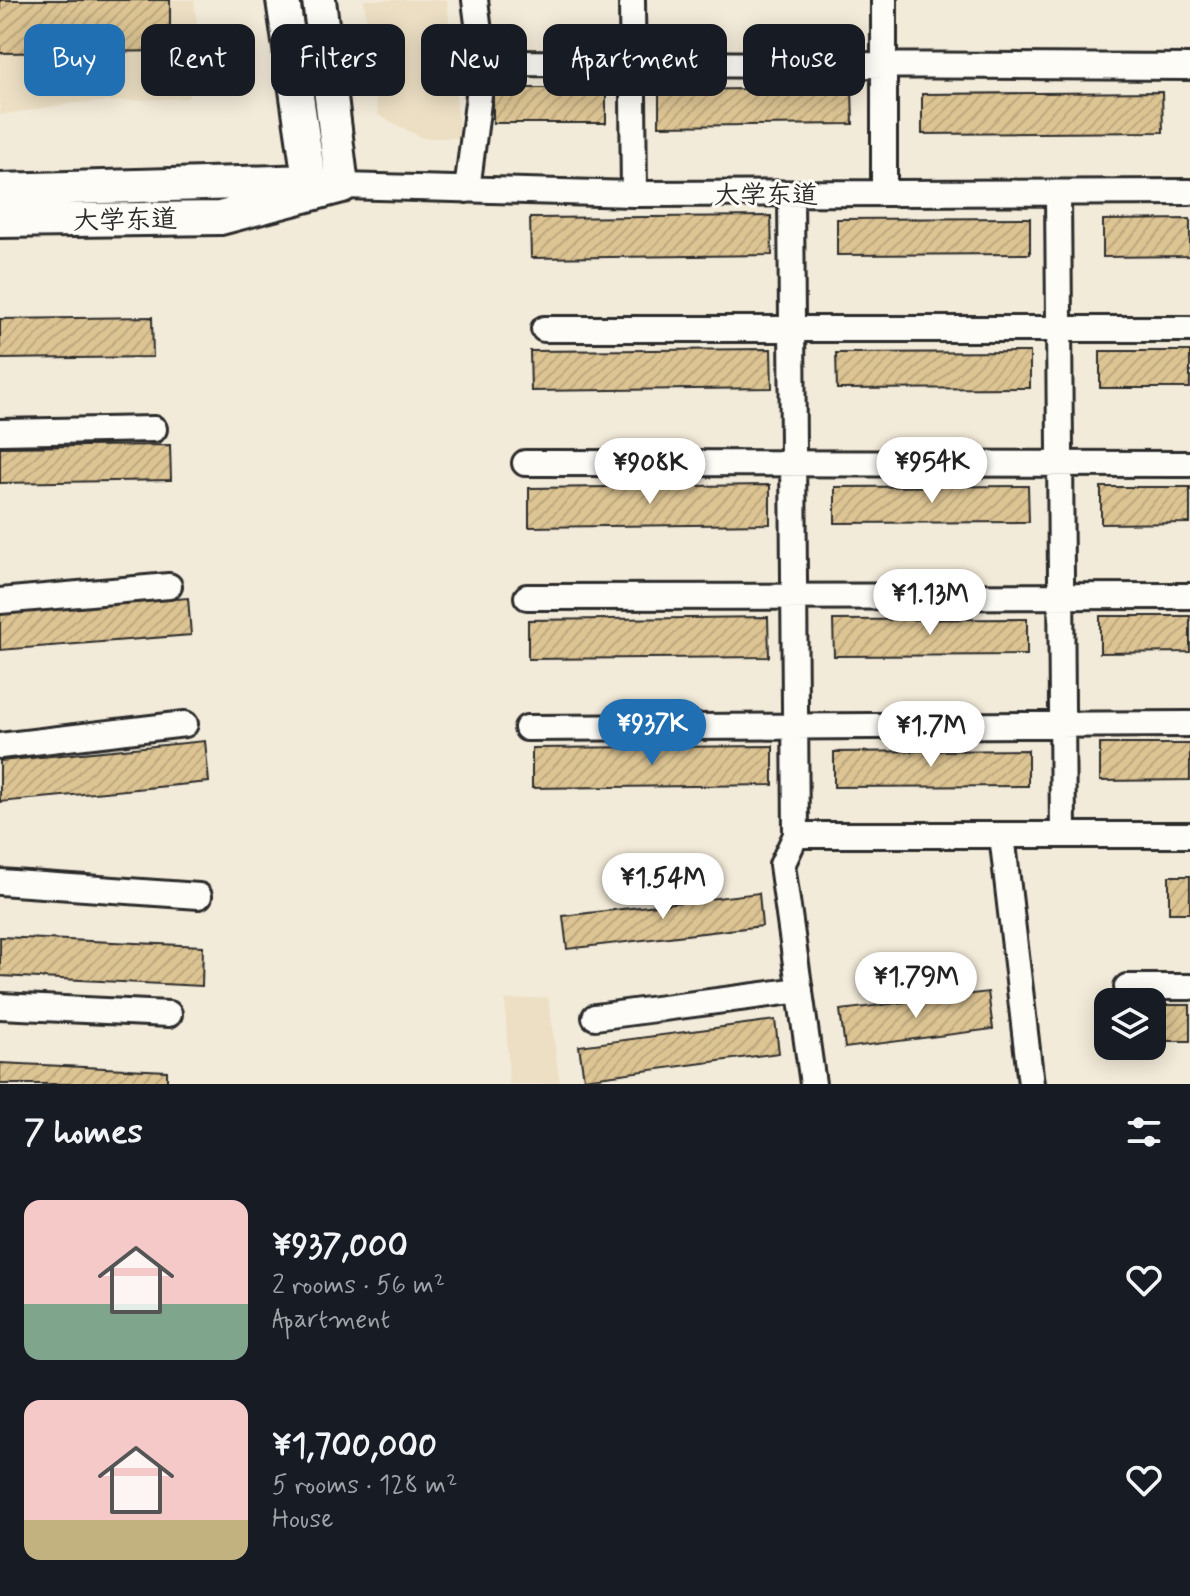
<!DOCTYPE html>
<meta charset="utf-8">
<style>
:root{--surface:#171b24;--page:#242831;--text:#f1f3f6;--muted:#9ea1a6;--accent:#1f6fb2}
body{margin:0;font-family:Mynerve,"LXGW WenKai TC",sans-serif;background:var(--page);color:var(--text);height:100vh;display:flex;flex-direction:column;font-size:30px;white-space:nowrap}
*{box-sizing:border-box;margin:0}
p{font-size:26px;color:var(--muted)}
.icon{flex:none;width:44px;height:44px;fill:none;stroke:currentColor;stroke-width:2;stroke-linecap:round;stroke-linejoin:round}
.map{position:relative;height:1084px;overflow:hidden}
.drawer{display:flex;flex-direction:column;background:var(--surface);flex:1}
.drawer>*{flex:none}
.hud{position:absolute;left:24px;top:24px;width:1142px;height:72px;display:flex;gap:16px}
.buttons{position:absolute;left:1094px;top:988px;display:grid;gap:16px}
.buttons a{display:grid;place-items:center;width:72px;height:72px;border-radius:16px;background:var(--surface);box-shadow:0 4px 20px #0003;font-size:40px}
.price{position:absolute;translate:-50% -68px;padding:0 18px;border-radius:28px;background:#fff;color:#222;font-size:26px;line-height:52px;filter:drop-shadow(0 2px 4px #0008)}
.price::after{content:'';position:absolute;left:50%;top:48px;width:24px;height:18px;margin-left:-12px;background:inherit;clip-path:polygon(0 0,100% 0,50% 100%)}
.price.selected{background:var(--accent);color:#fff}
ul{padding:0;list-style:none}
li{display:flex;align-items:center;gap:24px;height:200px;padding:0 24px}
li span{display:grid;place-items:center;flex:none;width:224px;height:160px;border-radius:16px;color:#555}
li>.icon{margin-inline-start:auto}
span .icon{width:96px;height:96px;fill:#fffc;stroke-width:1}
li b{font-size:34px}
h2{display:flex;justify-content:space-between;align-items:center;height:96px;padding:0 24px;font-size:34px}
.chip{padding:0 28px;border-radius:16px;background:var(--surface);box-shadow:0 4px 20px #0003;font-size:28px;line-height:72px}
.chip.selected{background:var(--accent);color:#fff}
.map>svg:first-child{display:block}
</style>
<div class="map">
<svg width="1190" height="1084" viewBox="0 0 1190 1084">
<defs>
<pattern id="building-hatch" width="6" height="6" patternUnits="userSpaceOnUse" patternTransform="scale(2)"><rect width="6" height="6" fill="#ddc493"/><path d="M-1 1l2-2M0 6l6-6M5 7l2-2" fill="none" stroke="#bea97f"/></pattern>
</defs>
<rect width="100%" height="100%" fill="#f3ebd9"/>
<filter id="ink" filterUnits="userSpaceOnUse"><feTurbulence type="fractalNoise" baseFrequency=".0125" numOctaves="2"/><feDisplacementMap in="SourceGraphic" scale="16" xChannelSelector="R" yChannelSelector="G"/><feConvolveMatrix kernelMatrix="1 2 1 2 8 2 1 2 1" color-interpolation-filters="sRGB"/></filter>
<g filter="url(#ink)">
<path fill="#ecdfc4" d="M0,0H194L204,77L187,98L75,103L0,115Z
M364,0H447L460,138H422L378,115Z
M548,997L560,1084H509L505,1000Z"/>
<path fill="url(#building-hatch)" stroke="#2b2b2b" stroke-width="2" d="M0,0H170V51L0,53Z
M493,88H606V123H493Z
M852,88L853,124L659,126V90Z
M1162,92L1163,132L922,134V94Z
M771,216L772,255L531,258L530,218Z
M1030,218V254L837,255V219Z
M1190,219V256L1103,257V220Z
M152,317L153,357L0,359V319Z
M771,349L772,388L531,391L530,351Z
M1100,351H1190V388H1100Z
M1030,352V388L837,389L836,353Z
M170,445L171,480L0,483V447Z
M770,485V524L529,527V488Z
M1028,486L1029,522L835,523V487Z
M1101,487H1190V523L1101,524Z
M188,598L191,635L0,650V613Z
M1100,616H1190V652L1100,653Z
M768,617L769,657L528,659V620Z
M1027,619V655L834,656L833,620Z
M205,741L209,782L0,802V761Z
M1100,744H1190V780L1100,781Z
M773,746V785L532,788V748Z
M1028,750V786L834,787V752Z
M1169,876H1190V913H1169Z
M759,893L762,926L567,949L563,916Z
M0,937L203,946L202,986L0,976Z
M988,992L993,1029L845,1048L840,1010Z
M1152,1005H1190V1041H1152Z
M775,1020L779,1053L584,1079L579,1046Z
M0,1063L167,1071V1084H0Z"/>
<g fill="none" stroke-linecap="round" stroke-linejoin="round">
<defs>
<path id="minor" d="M632,0L634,194
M483,63L1190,67
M342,186L634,194L1190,192
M467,190L483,63L475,0
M884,193V0
M1058,193L1063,835
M791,194L796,835L782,865L813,1084
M544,329H1190
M0,432L154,429
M525,463L1190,464
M527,597L1190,596
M0,601L169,586
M527,728L1190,724
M0,746L185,724
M796,835H1190
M1002,835L1031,1084
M0,882L199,896
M1127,987H1190
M0,1006L169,1014
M595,1017L800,990"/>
<path id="major" d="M283,0L311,193
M319,0L342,186
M0,190L311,181
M0,221L220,218L342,186"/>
</defs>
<use href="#minor" stroke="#2b2b2b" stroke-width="30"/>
<use href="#major" stroke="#2b2b2b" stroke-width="38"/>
<use href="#minor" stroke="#fdfcf7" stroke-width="24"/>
<use href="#major" stroke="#fdfcf7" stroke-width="32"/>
</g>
</g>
<g text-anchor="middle" stroke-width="6" stroke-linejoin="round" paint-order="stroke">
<g font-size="26" fill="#2b2b2b" stroke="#fdfcf7">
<text x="766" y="203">大学东道</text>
<text transform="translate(125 219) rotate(-1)" y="9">大学东道</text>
</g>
</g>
</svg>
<div class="buttons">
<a><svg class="icon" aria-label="layers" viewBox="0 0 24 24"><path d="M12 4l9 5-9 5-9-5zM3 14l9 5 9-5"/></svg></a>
</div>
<b class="price" style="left:932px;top:505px">¥954K</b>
<b class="price" style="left:650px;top:506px">¥908K</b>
<b class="price" style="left:930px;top:637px">¥1.13M</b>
<b class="price selected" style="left:652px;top:767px">¥937K</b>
<b class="price" style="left:931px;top:769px">¥1.7M</b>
<b class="price" style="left:663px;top:921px">¥1.54M</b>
<b class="price" style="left:916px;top:1020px">¥1.79M</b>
<div class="hud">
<a class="chip selected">Buy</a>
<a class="chip">Rent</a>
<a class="chip">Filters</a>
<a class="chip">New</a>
<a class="chip">Apartment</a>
<a class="chip">House</a>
</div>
</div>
<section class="drawer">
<h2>7 homes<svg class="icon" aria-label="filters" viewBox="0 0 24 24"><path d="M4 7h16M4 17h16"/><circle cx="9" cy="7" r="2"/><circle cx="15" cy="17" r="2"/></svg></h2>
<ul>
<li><span style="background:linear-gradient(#f6c9c9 65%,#7fa58c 0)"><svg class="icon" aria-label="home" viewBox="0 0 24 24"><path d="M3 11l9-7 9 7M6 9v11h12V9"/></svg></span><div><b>¥937,000</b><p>2 rooms · 56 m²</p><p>Apartment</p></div><svg class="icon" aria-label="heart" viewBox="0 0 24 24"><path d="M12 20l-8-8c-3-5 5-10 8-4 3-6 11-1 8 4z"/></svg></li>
<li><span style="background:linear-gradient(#f6c9c9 75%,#c2b280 0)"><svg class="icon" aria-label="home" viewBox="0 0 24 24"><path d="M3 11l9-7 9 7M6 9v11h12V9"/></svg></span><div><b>¥1,700,000</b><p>5 rooms · 128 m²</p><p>House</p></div><svg class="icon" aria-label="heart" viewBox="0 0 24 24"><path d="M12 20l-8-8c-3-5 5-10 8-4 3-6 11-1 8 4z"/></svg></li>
</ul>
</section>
